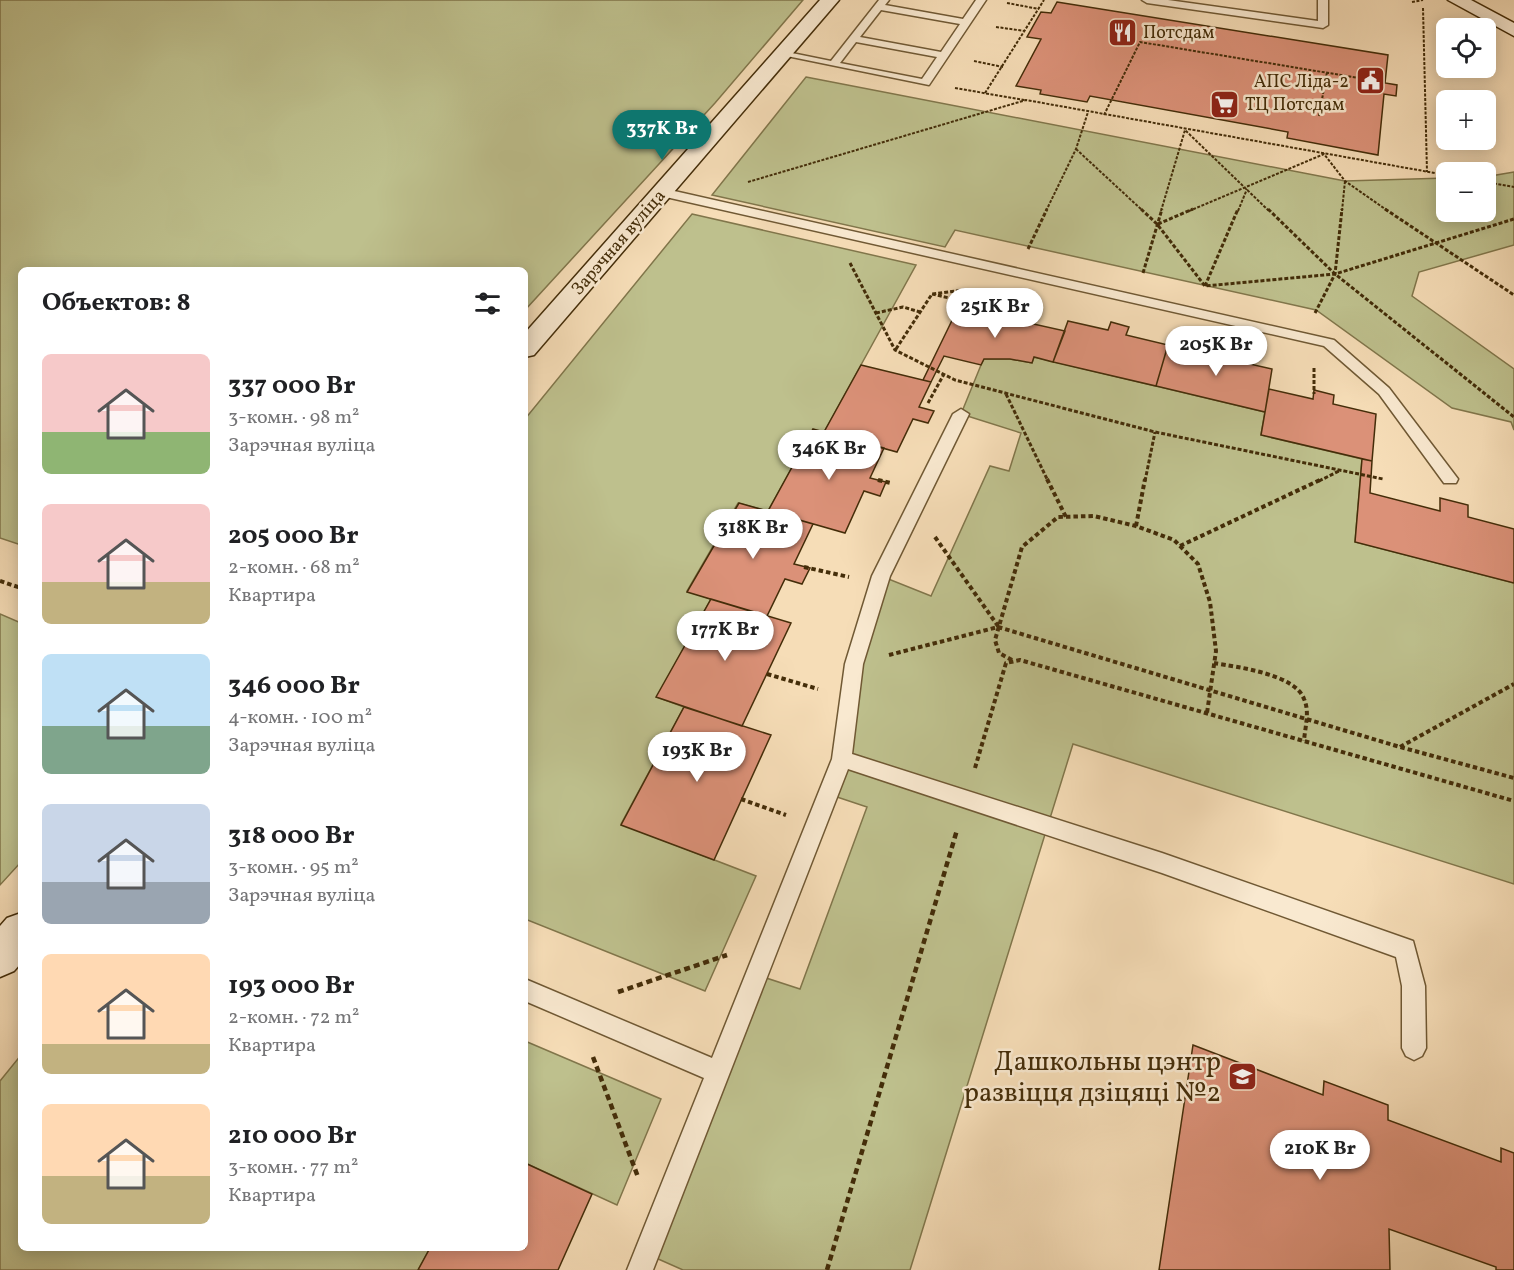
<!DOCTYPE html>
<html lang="ru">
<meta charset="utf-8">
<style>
:root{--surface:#fff;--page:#f2f2f2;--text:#202124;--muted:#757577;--accent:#0f766e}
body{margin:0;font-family:Vollkorn,serif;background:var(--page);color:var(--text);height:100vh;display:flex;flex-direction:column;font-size:22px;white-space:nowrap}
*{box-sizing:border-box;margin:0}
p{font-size:20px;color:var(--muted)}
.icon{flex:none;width:33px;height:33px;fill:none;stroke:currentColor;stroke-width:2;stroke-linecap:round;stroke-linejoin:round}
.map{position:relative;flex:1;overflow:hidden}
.drawer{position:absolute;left:18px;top:267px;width:510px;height:984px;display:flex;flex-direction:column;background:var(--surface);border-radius:9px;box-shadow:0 3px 15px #0003}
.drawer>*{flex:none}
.fabs{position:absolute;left:1436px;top:18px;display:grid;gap:12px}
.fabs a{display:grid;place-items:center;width:60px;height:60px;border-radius:9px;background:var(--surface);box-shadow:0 3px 15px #0003;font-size:30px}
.price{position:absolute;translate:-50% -51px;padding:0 14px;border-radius:21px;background:#fff;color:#222;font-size:20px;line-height:39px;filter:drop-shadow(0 2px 3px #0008)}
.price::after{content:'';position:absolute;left:50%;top:36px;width:18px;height:14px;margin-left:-9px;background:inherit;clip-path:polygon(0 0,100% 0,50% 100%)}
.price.active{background:var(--accent);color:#fff}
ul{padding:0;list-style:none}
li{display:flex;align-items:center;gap:18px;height:150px;padding:0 24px}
li span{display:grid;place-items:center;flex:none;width:168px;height:120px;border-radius:9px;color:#555}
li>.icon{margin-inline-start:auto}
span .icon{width:72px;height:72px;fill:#fffc;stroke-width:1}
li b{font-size:26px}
h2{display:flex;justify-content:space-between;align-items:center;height:72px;padding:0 24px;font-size:26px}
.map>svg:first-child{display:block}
</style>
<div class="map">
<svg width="1514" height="1270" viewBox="0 0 1514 1270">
<rect width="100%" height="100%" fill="#f6ddb7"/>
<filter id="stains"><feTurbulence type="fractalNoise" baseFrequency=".00333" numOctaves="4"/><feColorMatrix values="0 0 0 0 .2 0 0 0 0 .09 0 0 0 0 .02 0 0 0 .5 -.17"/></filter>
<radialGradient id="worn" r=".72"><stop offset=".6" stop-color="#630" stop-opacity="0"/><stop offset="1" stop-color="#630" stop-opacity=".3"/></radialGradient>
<path fill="#bec08d" stroke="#81764b" stroke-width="1.5" d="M0,0H803L715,103L525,310V270H21V545L0,538Z
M806,77L1345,181L1446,178V212H1485V177L1514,172V245L1419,272L1412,296L1514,369V430L1511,422L1452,408L1316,310L955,230L945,247L712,195Z
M692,214L916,265L824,432L813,430L768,511L738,503L687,591L711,599L657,697L684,707L621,824L756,876L705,991L525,919V419Z
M1034,357L1265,412L1261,435L1362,459L1355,542L1514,583V884L1073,744L910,1270H683L647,1254L757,975L800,989L867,807L828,794L881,576L931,596L990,466L1009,471L1021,433L961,414L981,365L984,359H1010L1032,363Z
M0,614L21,623V862L0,885Z
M525,1041L661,1099L617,1205L525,1163Z
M21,1055V1248H430L418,1270H0V1081Z"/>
<path fill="#db9178" stroke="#442d09" stroke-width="1.5" d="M1057,2L1388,55L1385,83L1397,85L1396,96L1384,94L1378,155L1287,138L1288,132L1090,96L1087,102L1040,94L1041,90L1016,86L1041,39L1027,37L1041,12L1051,13Z
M959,306L1003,316L1007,308L1024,312L1020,321L1065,331L1053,362L1034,357L1032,363L1010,359H984L981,365L944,356L931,382L923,380Z
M1068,321L1108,330L1111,322L1129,327L1126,335L1168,345L1156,386L1053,362Z
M1168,345L1213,355L1215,347L1234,351L1232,360L1272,369L1265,412L1156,386Z
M861,365L931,382L919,407L934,411L928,423L913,419L897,452L824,432Z
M1269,389L1313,399L1314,390L1334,395L1333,404L1376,414L1372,461L1261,435Z
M813,429L884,448L870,478L886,482L880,496L864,491L845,533L768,511Z
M1362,459L1372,461L1370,493L1440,511V498L1468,505V517L1514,529V583L1355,542Z
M739,503L813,524L794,564L810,568L802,584L785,579L767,616L687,592Z
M711,599L791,623L742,726L656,697Z
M684,707L771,735L714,860L621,825Z
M1193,1045L1323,1095L1324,1081L1388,1105V1120L1501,1162V1148L1514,1153V1270H1496V1267L1389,1229L1390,1270H1159Z
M525,1163L592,1194L558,1270H418L430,1248H525Z"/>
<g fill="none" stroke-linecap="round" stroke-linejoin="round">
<defs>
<path id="lane" d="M879,0H889L885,5L963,19L976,0H986L929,85L777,54L782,51L831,61ZM881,10L960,24L941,52L860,37ZM856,42L937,57L922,79L840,63Z
M1142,0H1168L1318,21V0H1328V25L1323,28L1147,3Z
M661,188L1334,340L1389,388L1458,479L1456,483H1444L1379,394L1324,346L657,195L655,192Z
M961,409L969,414L890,576L863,664L852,754L1162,853L1413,941L1425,986L1426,1048L1422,1056L1414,1060L1406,1056L1402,1048V986L1396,957L1162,873L848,769L653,1270H627L704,1078L525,1001V979L712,1058L832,759L845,664L872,576L953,414Z"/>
<path id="secondary" d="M820,0H839L534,355L525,357V333Z
M1448,0H1471L1514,23V36Z
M21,913V963L14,971L0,977V926L7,918Z"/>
</defs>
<use href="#lane" stroke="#705934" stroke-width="3"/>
<use href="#secondary" stroke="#442d09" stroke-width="3"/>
<path stroke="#442d09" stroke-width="2" stroke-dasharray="3 1.5" stroke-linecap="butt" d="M1412,2L1423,0
M1007,3L1039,9
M1423,8L1427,172
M996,27L1025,31
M974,61L1003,67
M955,88L1024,100
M985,93L1044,0
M1104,115L1140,42L1359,78
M1319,116L1327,72
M1076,149L1143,211
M748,182L1026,100L1446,175
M1485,182L1514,187
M1046,211L1076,149L1088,112
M1161,211L1185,130L1269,211
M1189,211L1324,154L1345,181L1388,211
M1238,211L1247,189
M1342,211L1345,181"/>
<path stroke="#442d09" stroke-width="3" stroke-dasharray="4 2" stroke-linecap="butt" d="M1141,209L1157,224L1205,286L1335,274L1514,219
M1268,209L1335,274L1514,417
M1385,209L1514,295
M1158,224L1193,209
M1028,249L1047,209
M850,263L895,350L955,380L1155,432L1383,479
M1143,273L1162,209
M1205,286L1238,209
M932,294L1005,311L1011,298
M876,313L903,307L920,312
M1315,313L1335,274L1342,209
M896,349L932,294L964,290
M1314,368V394
M1006,394L1048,481
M928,403L944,374
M878,480L880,481
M1145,481L1155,432
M1319,481L1341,470"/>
<path stroke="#442d09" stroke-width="4" stroke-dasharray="4.5 3" stroke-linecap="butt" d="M1047,479L1066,517
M878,480L891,483
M1136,526L1145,479
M935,537L998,626
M1180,546L1322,479
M804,567L849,577
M0,581L21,588
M889,655L998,627L1400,747L1514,778
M1012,660L999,653L995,640L1022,547L1058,517L1094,516L1136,526L1174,540L1198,564L1210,602L1216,651L1207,713
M1214,663C1237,667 1295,674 1304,699C1310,712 1305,727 1304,741
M767,674L818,689
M1400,747L1514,684
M975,768L1006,663L1020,660L1514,801
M741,799L786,815"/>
<path stroke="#442d09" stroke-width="4.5" stroke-dasharray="6 4" stroke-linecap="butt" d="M618,992L727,955
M593,1057L638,1177
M827,1270L957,830"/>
<use href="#lane" fill="#f9e9d0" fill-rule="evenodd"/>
<use href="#secondary" fill="#f9e9d0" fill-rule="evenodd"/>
</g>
<defs>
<symbol id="restaurant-square" viewBox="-11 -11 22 22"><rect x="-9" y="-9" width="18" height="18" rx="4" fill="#8f2418" stroke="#f9e9d0"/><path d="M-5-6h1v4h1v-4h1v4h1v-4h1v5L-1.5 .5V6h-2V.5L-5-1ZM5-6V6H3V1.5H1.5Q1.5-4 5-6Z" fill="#fff"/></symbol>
<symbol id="civic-square" viewBox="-11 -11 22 22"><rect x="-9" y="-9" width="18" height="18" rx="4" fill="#8f2418" stroke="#f9e9d0"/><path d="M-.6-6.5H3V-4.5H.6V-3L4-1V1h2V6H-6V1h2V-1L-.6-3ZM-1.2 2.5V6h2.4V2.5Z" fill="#fff"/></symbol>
<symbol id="supermarket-square" viewBox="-11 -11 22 22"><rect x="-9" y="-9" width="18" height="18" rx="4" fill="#8f2418" stroke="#f9e9d0"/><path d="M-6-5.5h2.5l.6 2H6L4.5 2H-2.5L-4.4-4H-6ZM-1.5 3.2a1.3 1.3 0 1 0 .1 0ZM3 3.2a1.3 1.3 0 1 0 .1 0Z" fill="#fff"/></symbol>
<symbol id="school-square" viewBox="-11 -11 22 22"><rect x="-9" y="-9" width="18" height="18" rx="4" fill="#8f2418" stroke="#f9e9d0"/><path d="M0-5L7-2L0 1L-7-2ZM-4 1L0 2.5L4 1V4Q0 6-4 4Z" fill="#fff"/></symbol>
</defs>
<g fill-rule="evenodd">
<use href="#restaurant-square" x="1106" y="16" width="33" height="33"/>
<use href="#civic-square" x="1354" y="64" width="33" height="33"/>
<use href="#supermarket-square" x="1208" y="88" width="33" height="33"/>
<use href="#school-square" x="1226" y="1060" width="33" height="33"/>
</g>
<g text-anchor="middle" stroke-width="5" stroke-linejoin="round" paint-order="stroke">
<g font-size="18" fill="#442d09" stroke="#f9e9d0" text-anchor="start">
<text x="1143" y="38">Потсдам</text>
<text x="1349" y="87" text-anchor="end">АПС Ліда-2</text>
<text x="1245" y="110">ТЦ Потсдам</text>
</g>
<g font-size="18" fill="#442d09" stroke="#f9e9d0">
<text transform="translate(618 242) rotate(-49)" y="6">Зарэчная вуліца</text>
</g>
<g font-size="27" fill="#442d09" stroke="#f9e9d0" text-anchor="end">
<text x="1221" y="1070">Дашкольны цэнтр<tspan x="1221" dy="31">развіцця дзіцяці №2</tspan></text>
</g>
</g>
<rect width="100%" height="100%" filter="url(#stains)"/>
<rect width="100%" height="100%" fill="url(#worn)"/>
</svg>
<div class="fabs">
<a><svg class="icon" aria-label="locate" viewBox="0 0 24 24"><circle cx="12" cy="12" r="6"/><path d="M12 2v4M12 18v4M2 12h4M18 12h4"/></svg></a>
<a>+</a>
<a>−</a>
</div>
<b class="price active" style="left:662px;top:161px">337K Br</b>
<b class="price" style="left:995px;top:339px">251K Br</b>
<b class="price" style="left:1216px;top:377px">205K Br</b>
<b class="price" style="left:829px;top:481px">346K Br</b>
<b class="price" style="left:753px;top:560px">318K Br</b>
<b class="price" style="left:725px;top:662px">177K Br</b>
<b class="price" style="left:697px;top:783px">193K Br</b>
<b class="price" style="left:1320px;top:1181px">210K Br</b>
<section class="drawer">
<h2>Объектов: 8<svg class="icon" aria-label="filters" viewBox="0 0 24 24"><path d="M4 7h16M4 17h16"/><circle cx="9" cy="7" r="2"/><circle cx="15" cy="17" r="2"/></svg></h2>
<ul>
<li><span style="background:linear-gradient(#f6c9c9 65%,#8fb573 0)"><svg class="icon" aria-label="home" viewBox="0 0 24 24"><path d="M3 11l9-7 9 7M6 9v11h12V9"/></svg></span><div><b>337 000 Br</b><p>3-комн. · 98 m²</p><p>Зарэчная вуліца</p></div></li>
<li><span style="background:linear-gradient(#f6c9c9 65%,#c2b280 0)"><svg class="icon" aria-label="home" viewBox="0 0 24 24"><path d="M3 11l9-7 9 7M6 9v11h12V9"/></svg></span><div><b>205 000 Br</b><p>2-комн. · 68 m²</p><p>Квартира</p></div></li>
<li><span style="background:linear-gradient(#bfe0f5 60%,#7fa58c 0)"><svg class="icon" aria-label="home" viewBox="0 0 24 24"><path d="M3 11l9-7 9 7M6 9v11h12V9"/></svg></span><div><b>346 000 Br</b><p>4-комн. · 100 m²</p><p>Зарэчная вуліца</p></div></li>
<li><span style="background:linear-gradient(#c9d6e8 65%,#9aa5b1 0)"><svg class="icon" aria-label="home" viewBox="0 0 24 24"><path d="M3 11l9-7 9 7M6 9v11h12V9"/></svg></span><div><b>318 000 Br</b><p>3-комн. · 95 m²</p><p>Зарэчная вуліца</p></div></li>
<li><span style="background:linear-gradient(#ffd9b3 75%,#c2b280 0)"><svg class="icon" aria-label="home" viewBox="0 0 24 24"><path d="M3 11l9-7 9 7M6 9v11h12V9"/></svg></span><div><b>193 000 Br</b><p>2-комн. · 72 m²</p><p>Квартира</p></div></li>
<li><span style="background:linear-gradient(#ffd9b3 60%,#c2b280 0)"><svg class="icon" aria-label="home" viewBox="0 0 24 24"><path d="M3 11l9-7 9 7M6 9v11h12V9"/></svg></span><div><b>210 000 Br</b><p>3-комн. · 77 m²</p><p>Квартира</p></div></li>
</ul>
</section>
</div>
